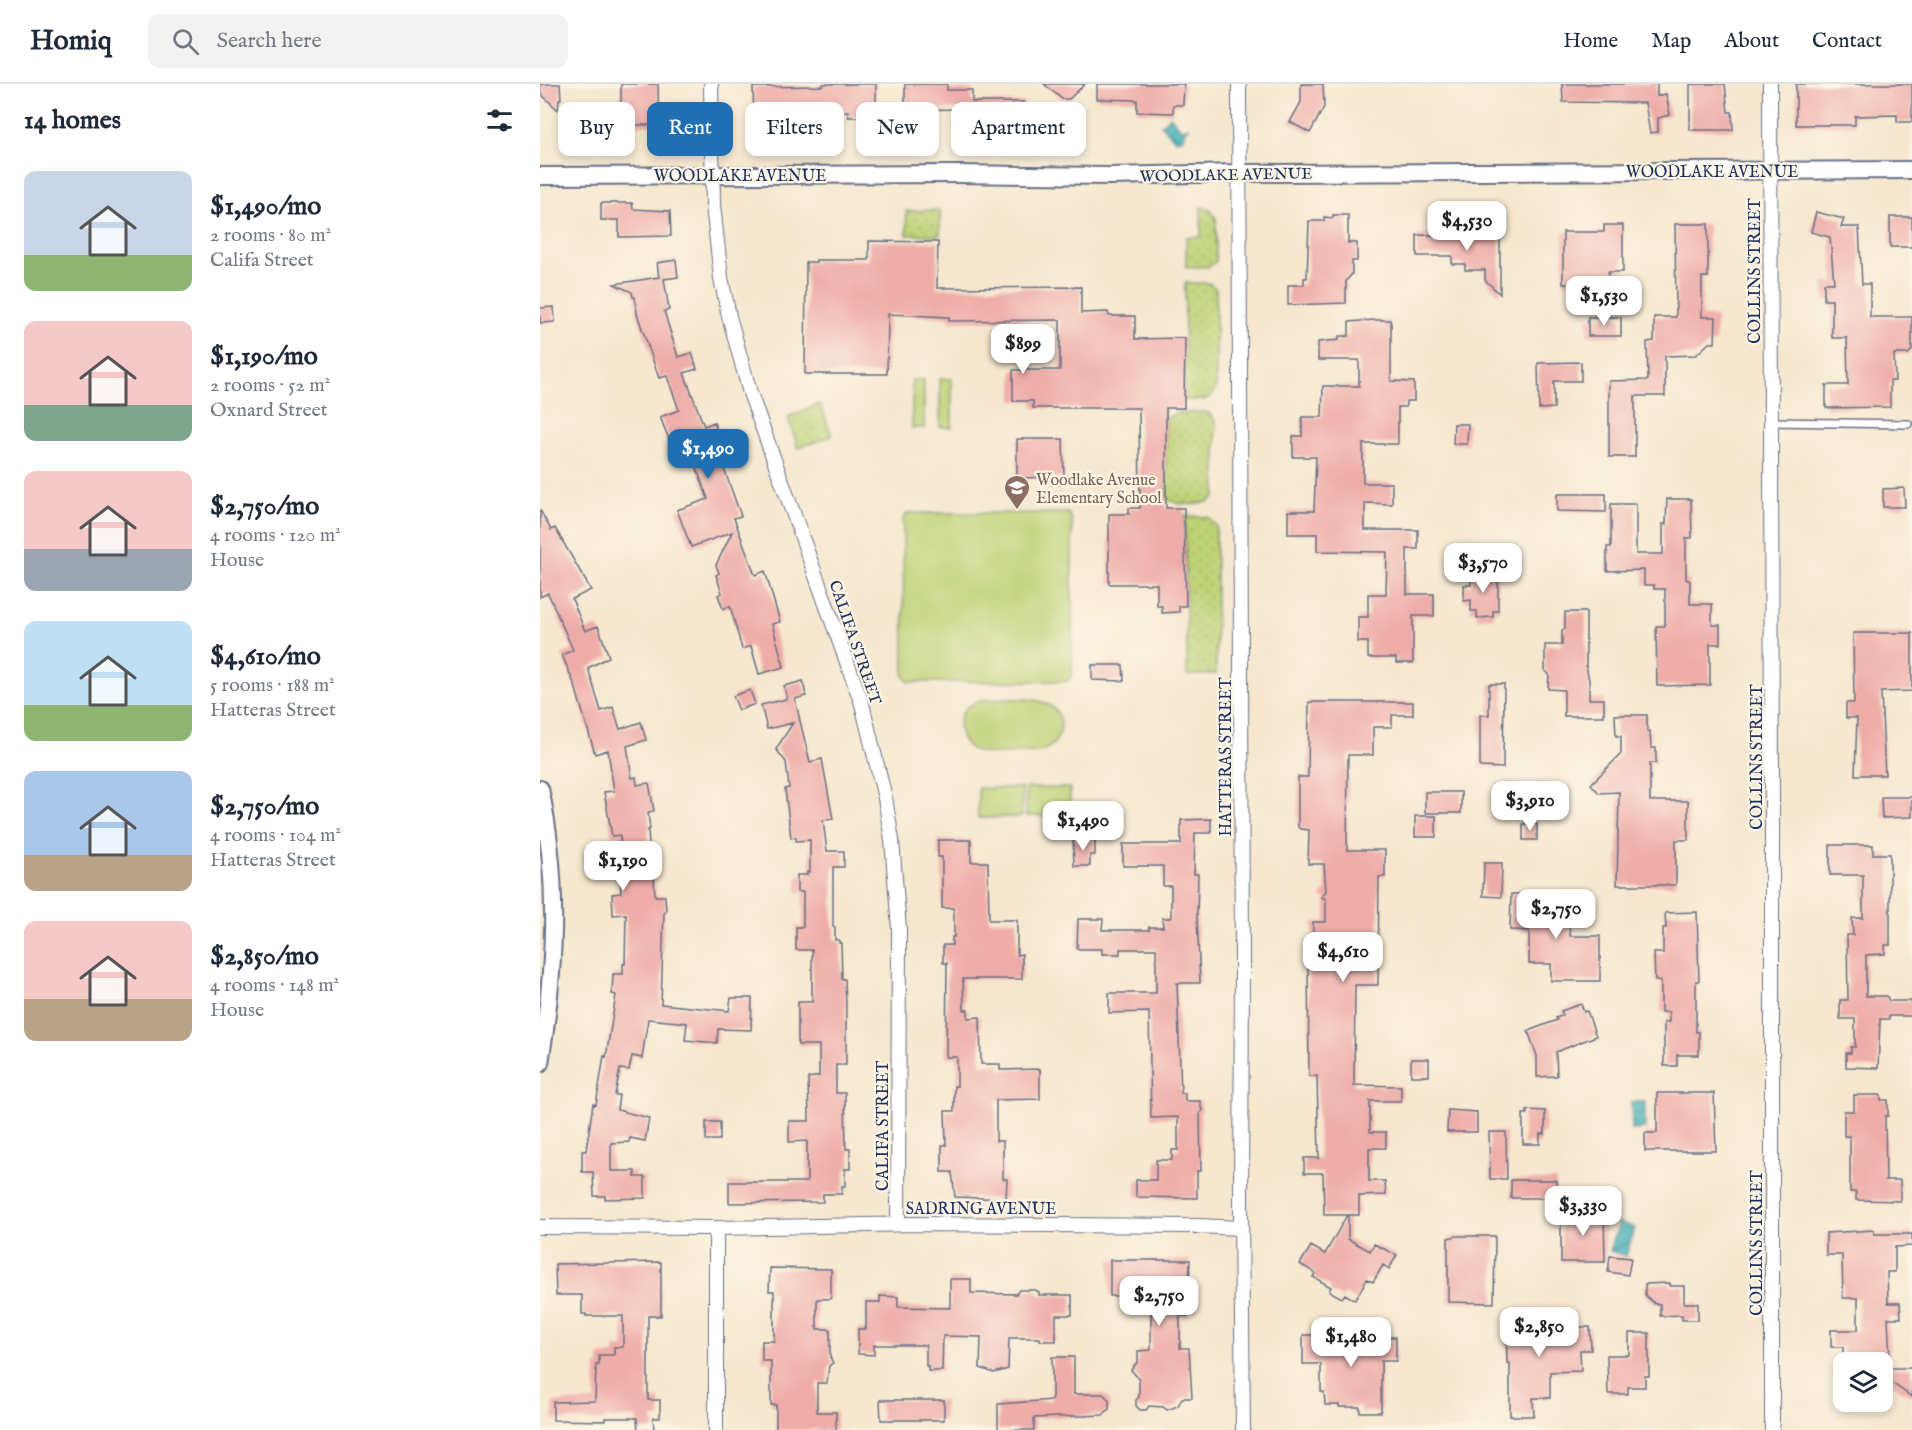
<!DOCTYPE html>
<meta charset="utf-8">
<style>
:root{--surface:#fff;--page:#f2f2f3;--text:#1f2937;--muted:#747a83;--line:#e0e1e3;--accent:#1f6fb2}
body{margin:0;font-family:"IM FELL English",serif;background:var(--page);color:var(--text);height:100vh;display:flex;flex-direction:column;font-size:22px;white-space:nowrap}
*{box-sizing:border-box;margin:0}
p{font-size:20px;color:var(--muted)}
.icon{flex:none;width:33px;height:33px;fill:none;stroke:currentColor;stroke-width:2;stroke-linecap:round;stroke-linejoin:round}
.map{position:relative;flex:1;overflow:hidden}
.drawer{display:flex;flex-direction:column;background:var(--surface);width:540px}
.drawer>*{flex:none}
.banner{position:absolute;left:18px;top:18px;width:570px;height:54px;display:flex;gap:12px}
.fabs{position:absolute;left:1293px;top:1268px;display:grid;gap:12px}
.fabs a{display:grid;place-items:center;width:60px;height:60px;border-radius:12px;background:var(--surface);box-shadow:0 3px 9px #0003;font-size:30px}
.price{position:absolute;translate:-50% -51px;padding:0 14px;border-radius:12px;background:#fff;color:#222;font-size:20px;line-height:39px;filter:drop-shadow(0 2px 3px #0008)}
.price::after{content:'';position:absolute;left:50%;top:36px;width:18px;height:14px;margin-left:-9px;background:inherit;clip-path:polygon(0 0,100% 0,50% 100%)}
.price.on{background:var(--accent);color:#fff}
ul{padding:0;list-style:none}
li{display:flex;align-items:center;gap:18px;height:150px;padding:0 24px}
li span{display:grid;place-items:center;flex:none;width:168px;height:120px;border-radius:12px;color:#555}
li>.icon{margin-inline-start:auto}
span .icon{width:72px;height:72px;fill:#fffc;stroke-width:1}
li b{font-size:26px}
h2{display:flex;justify-content:space-between;align-items:center;height:72px;padding:0 24px;font-size:26px}
.tag{padding:0 21px;border-radius:12px;background:var(--surface);box-shadow:0 3px 9px #0003;font-size:21px;line-height:54px}
.tag.on{background:var(--accent);color:#fff}
header{display:flex;align-items:center;gap:36px;box-sizing:border-box;height:84px;padding:0 30px;background:var(--surface);border-bottom:2px solid var(--line)}
header strong{font-size:28px}
nav{display:flex;gap:33px;margin-inline-start:auto;font-size:21px}
.search{width:420px;height:54px;background:var(--page);display:flex;align-items:center;gap:15px;box-sizing:border-box;padding:0 21px;border-radius:12px;color:var(--muted);font-size:22px}
main{display:flex;flex:1;min-height:0}
.map>svg:first-child{display:block}
</style>
<header>
<strong>Homiq</strong>
<div class="search"><svg class="icon" aria-label="search" viewBox="0 0 24 24"><circle cx="10" cy="10" r="6"/><path d="M15 15l6 6"/></svg>Search here</div>
<nav><a>Home</a><a>Map</a><a>About</a><a>Contact</a></nav>
</header>
<main>
<section class="drawer">
<h2>14 homes<svg class="icon" aria-label="filters" viewBox="0 0 24 24"><path d="M4 7h16M4 17h16"/><circle cx="9" cy="7" r="2"/><circle cx="15" cy="17" r="2"/></svg></h2>
<ul>
<li><span style="background:linear-gradient(#c9d6e8 70%,#8fb573 0)"><svg class="icon" aria-label="home" viewBox="0 0 24 24"><path d="M3 11l9-7 9 7M6 9v11h12V9"/></svg></span><div><b>$1,490/mo</b><p>2 rooms · 80 m²</p><p>Califa Street</p></div></li>
<li><span style="background:linear-gradient(#f6c9c9 70%,#7fa58c 0)"><svg class="icon" aria-label="home" viewBox="0 0 24 24"><path d="M3 11l9-7 9 7M6 9v11h12V9"/></svg></span><div><b>$1,190/mo</b><p>2 rooms · 52 m²</p><p>Oxnard Street</p></div></li>
<li><span style="background:linear-gradient(#f6c9c9 65%,#9aa5b1 0)"><svg class="icon" aria-label="home" viewBox="0 0 24 24"><path d="M3 11l9-7 9 7M6 9v11h12V9"/></svg></span><div><b>$2,750/mo</b><p>4 rooms · 120 m²</p><p>House</p></div></li>
<li><span style="background:linear-gradient(#bfe0f5 70%,#8fb573 0)"><svg class="icon" aria-label="home" viewBox="0 0 24 24"><path d="M3 11l9-7 9 7M6 9v11h12V9"/></svg></span><div><b>$4,610/mo</b><p>5 rooms · 188 m²</p><p>Hatteras Street</p></div></li>
<li><span style="background:linear-gradient(#a9c7e8 70%,#b9a48a 0)"><svg class="icon" aria-label="home" viewBox="0 0 24 24"><path d="M3 11l9-7 9 7M6 9v11h12V9"/></svg></span><div><b>$2,750/mo</b><p>4 rooms · 104 m²</p><p>Hatteras Street</p></div></li>
<li><span style="background:linear-gradient(#f6c9c9 65%,#b9a48a 0)"><svg class="icon" aria-label="home" viewBox="0 0 24 24"><path d="M3 11l9-7 9 7M6 9v11h12V9"/></svg></span><div><b>$2,850/mo</b><p>4 rooms · 148 m²</p><p>House</p></div></li>
</ul>
</section>
<div class="map">
<svg width="1372" height="1346" viewBox="0 0 1372 1346">
<defs>
<pattern id="green-dots" width="8" height="8" patternUnits="userSpaceOnUse" patternTransform="scale(1.5)"><rect width="8" height="8" fill="#bdd275"/><path d="M2 2h.1M6 6h.1" fill="none" stroke="#a2b568" stroke-width="1.8" stroke-linecap="round"/></pattern>
<pattern id="water-waves" width="16" height="10" patternUnits="userSpaceOnUse" patternTransform="scale(1.5)"><rect width="16" height="10" fill="#3cadb6"/><path d="M0 5q4-4 8 0t8 0" fill="none" stroke="#328d97"/></pattern>
</defs>
<rect width="100%" height="100%" fill="#fcf5e5"/>
<filter id="ink" filterUnits="userSpaceOnUse"><feTurbulence type="fractalNoise" baseFrequency=".0167" numOctaves="2"/><feDisplacementMap in="SourceGraphic" scale="12" xChannelSelector="R" yChannelSelector="G"/><feConvolveMatrix kernelMatrix="1 2 1 2 8 2 1 2 1" color-interpolation-filters="sRGB"/></filter>
<filter id="wash" filterUnits="userSpaceOnUse"><feTurbulence type="fractalNoise" baseFrequency=".008" numOctaves="4" result="noise"/><feDisplacementMap in="SourceGraphic" scale="24" xChannelSelector="R" yChannelSelector="G"/><feGaussianBlur stdDeviation="1.35" result="paint"/><feColorMatrix in="noise" values="0 0 0 0 0 0 0 0 0 0 0 0 0 0 0 0 0 1.4 0 .05"/><feComposite in="paint" operator="in"/></filter>
<g filter="url(#wash)">
<rect width="100%" height="100%" fill="#f6e7ce"/>
<path fill="url(#green-dots)" stroke="#6c806a" stroke-width="1.5" d="M661,123L670,126L676,134V177L669,183H646V153H661Z
M400,126V151H367L366,127Z
M645,199H669L676,205V304C668,320 660,316 644,316Z
M280,320L292,352L258,364L248,333Z
M665,328L669,329L676,338V412C666,423 638,423 626,414V335L635,329Z
M645,432L668,433L676,442V590L647,591Z"/>
<path fill="#bdd275" stroke="#6c806a" stroke-width="1.5" d="M400,295H412V343H400Z
M372,296H384V344H372Z
M368,429H528L532,435V592L527,597L369,598L364,593L363,434Z
M443,616C462,616 489,611 507,620C532,632 520,668 494,668C479,669 453,672 439,668C420,663 413,639 426,624C430,620 437,618 443,616Z
M438,704H482V733L438,734Z
M486,704H530V732H486Z"/>
<path fill="url(#water-waves)" stroke="#2c6e8a" stroke-width="1.5" d="M46,20L48,25L60,24V39H49L46,44L41,42V39H29V26H41V23Z
M630,32L641,45L648,43L643,54L636,56L621,41Z
M1091,1018H1105V1045L1092,1046Z
M1079,1138L1095,1144L1086,1172L1070,1167Z"/>
<g id="blocks">
<path fill="#efada9" d="M0,0H20L21,15H19L18,26L0,9Z
M81,0H118L119,41H81Z
M283,0H336V25L324,27V33H308V27H271V49L235,50V43H214L213,3L283,2Z
M365,0H407V6H432V18H484V42H423V25L365,26Z
M504,0H545L529,15H522Z
M557,0H644L643,21H633V29L597,28V16L557,15Z
M761,0H783L784,23L770,49L750,38L761,18Z
M1022,0H1117V12L1126,10L1130,31L1118,34V48L1110,49L1105,19L1023,18Z
M1150,0H1185L1188,28H1192L1193,46H1150Z
M1256,0H1372V38H1357V31L1315,32V41H1256Z
M61,119H92L93,125L130,127L131,152L79,153V136H61Z
M1276,128L1304,135L1301,143H1319L1322,200H1330V233H1372V266L1368,270H1354L1355,297H1350V323L1286,324V301H1308L1307,254H1292V216H1284V199H1294L1290,153L1271,148Z
M793,131H808V159H817V177H812V190L806,197V219L748,221V201H764V194H767L769,137H784V133L793,134Z
M1350,133H1372V163H1350Z
M1135,140H1168V193H1162V233H1176L1175,259H1169L1156,271L1125,272V312H1095V373H1069V297L1108,296L1107,258L1114,257V233H1136Z
M1064,141H1083V188H1068V200H1023V148H1064Z
M938,148H960V210L945,196V186H925V180H912V172H877V151L926,152L938,151Z
M329,157L398,158L397,204L541,203V229L568,228L569,232H595V255L645,254L644,324H626V424H644L646,522H639V528L622,529V522H617V500H569V430H589V424H600L599,324H493V317H473V286H520V236L409,237V233L348,230L347,290H265L266,178H276V176H329Z
M136,176L138,193L124,195L129,226L124,227L138,273L152,269L157,285L144,289L164,342L174,338L181,358L175,360L201,432L194,434L215,491L225,487L240,538L232,540L244,583L219,590L211,562L202,565L190,522L183,525L178,511L182,509L176,491L179,489L176,481L192,448L151,463L137,426L168,415L148,360L133,365L120,333L139,326L127,292L119,294L97,230L95,213H93L92,208L74,200L119,193L117,179Z
M14,223L15,238L0,239V224Z
M1048,233H1081V252H1048Z
M834,236H850L851,240V297L874,298V317H866V323H858V360H823V399H852V420L825,419V446H878V465H867V510H894V532H873V579H856V574H828V558H818V533H828V510H846L847,468L777,467V450H748V427H774L776,373H753V352H762V333H782L783,302H819V276H778V258L799,256V252H809V238Z
M1041,278V297H1014V324L999,325L998,279Z
M914,340H928L927,360H913Z
M477,355H523L524,393L477,394Z
M1364,404L1365,423H1343V405Z
M1017,410H1066V428L1017,427Z
M1127,415H1151L1152,454H1146V495L1150,497V520H1172V541H1180V560H1170V601L1117,602L1116,542H1125V505H1114V501H1104V486L1067,487V463H1071V420H1096V470H1123V440H1126Z
M0,426L11,446L15,444L51,506L32,515L45,547L58,542L69,573L48,584L61,627L73,623L80,645L101,638L106,656L87,662L92,694L96,693L97,701L109,699L114,727L108,728L110,745L108,746L111,792H114L115,812H125L126,828H124L121,920L189,927L191,914H212L211,946L178,945L177,959L145,956L147,939L108,935L102,974L92,972L89,986L80,985L75,1011H79L77,1026L109,1034L105,1057L90,1054L89,1058L71,1059V1087H95V1093H105V1114L65,1115V1112H54L53,1088H42V1067H46L53,1020L56,1021L64,972L66,973L76,911L72,910L73,890H83V880H85L86,830L73,831L72,810L81,809L79,778L81,777L80,751L72,752L64,708L74,707L68,666L55,670L35,602L22,571L33,566L8,509L0,513Z
M931,490H958V527H953V533L937,534V527H931V516L924,517V501H931Z
M1025,528H1046V582L1049,596V615H1064V632H1024V606L1008,605L1009,590L1005,587V561H1022V546L1025,545Z
M1313,549H1372V607L1341,608L1345,691H1315L1317,634H1306V619H1314Z
M552,581H583L584,597L552,596Z
M263,597L266,612L255,615L260,637L270,678L282,675L293,735L283,736L287,767H304V783H293V843H295V856H299V859H301L302,895H305L306,921V981H296V1009H305L306,1065H310V1085H305V1102H302V1110H283V1118L189,1119V1098H267V1057L249,1058V1037H269L268,994L279,992V961H258V918H272V866H256V843H263V808H257V791H267V788H270V756L256,757V753L251,754L245,705L249,704L246,678L236,665L253,639L227,645L221,621L247,615L244,602Z
M949,600H964L963,684L940,683V631H949Z
M210,606L215,620L199,626L193,612Z
M769,618H873V631H852V643H833V671H808L807,766H845V793H839L838,901H815L814,1001L861,1002V1017H830V1048H846V1064H829V1097H845L846,1111L819,1112V1131H808V1155L830,1167L834,1160L857,1171L849,1185L843,1181L833,1198L827,1195L815,1216L805,1210L802,1214L789,1207L791,1203L773,1193L775,1189L760,1180L771,1162L785,1170L807,1131H784L783,1089H764V1074H779L777,992H769L768,876H773V838H786V815L781,813L786,807L784,780H768L769,746L760,745L758,743V693H768Z
M1075,631H1107V647H1110L1111,664H1116V679H1110V717H1148V756H1136V801H1077L1079,708L1059,709L1051,700L1081,670V652H1076Z
M885,708H921V729H885Z
M1341,713H1372V733L1342,734Z
M875,732H896V753H875Z
M671,735V749H655L654,790H658L657,833L660,899H637L641,1009H645V1017H660L662,1027L660,1029L661,1087H657V1114L596,1113V1096H616V1076H632V1066H638V1033L611,1034L609,928L569,929V909H616V865H580V870H562V865H537L538,835H563L562,846H609V843H623L622,834H631V802H623V782H583V760H641V736Z
M983,740H997V756H983Z
M533,755H555V771H550V782H534Z
M398,756H431V778H448L449,836H477V871L482,870V895H423L424,926H428V934L440,933L441,980H460V986L500,985V1015L456,1016V1057H463V1095H467L466,1115L415,1113L412,1088H402V1061H406L405,1027H414V1002H417V973H406L407,879H403V861H412V853H414V824H402V773H398Z
M1290,761H1333V770H1350V861H1345V870L1326,871V912H1347L1349,917H1372V932H1349V935H1340L1338,984L1306,983V969H1311V963H1315V935H1300V916H1308L1307,851H1313L1312,834H1323V791H1290Z
M944,779H962L961,813L943,812Z
M971,810H988V818H1027L1030,852H1060V897H1011V880H989V847L970,846Z
M1157,828L1159,897H1156V948H1159V971H1137V982H1124V938H1129V928H1121V897H1115L1114,869H1123V844H1126L1125,829Z
M1041,920L1044,928L1047,927L1056,952L1016,968L1017,992L997,993V972L988,947L1017,936L1016,934L1023,931L1021,927Z
M871,975H889V992H871Z
M1117,1009H1174L1176,1067H1105V1049H1117Z
M1314,1011H1341V1016H1348V1032H1345L1346,1096H1360V1117L1316,1116V1108H1310V1052H1304V1027H1314Z
M908,1026L937,1028V1048H907Z
M987,1026L1005,1027V1050H1000V1060H983V1030H987Z
M166,1038H180V1056H166Z
M949,1048H966L967,1095H950Z
M971,1096H1016V1114H971Z
M1021,1127H1064L1065,1178H1021Z
M1334,1146V1150H1372V1162L1355,1163V1188H1347L1348,1219H1360L1361,1234H1348L1350,1278H1303V1263H1291V1246H1318V1214H1303L1302,1171H1286V1149Z
M916,1152H955L954,1219L908,1218V1154Z
M1070,1172L1091,1174L1088,1191L1068,1188Z
M570,1176H650L648,1232H640V1264H649L652,1314H642L638,1322L627,1326L623,1323L609,1322L606,1326H600L596,1322V1316L599,1313V1295L591,1286L598,1277V1267L611,1266V1212H570Z
M121,1178V1232H108V1316H120V1334H113L114,1346H98L97,1334H65V1337L13,1336V1318L55,1317L56,1281H59V1271H74V1263H83V1232H46V1230H42V1211H16L15,1180Z
M230,1184L291,1185V1213L290,1215H277V1245H290V1273L293,1279L289,1282L287,1299H277V1328H296V1346H236V1321H231V1277H222V1257H234V1207H229Z
M410,1195H431V1209L476,1210L479,1206H495L499,1208V1211H532V1231H516V1257H500V1254H469L468,1285L454,1289L440,1284L441,1253L403,1252L402,1287H388V1282H386V1261H334V1271L318,1270V1245H326V1218H340V1212L358,1213V1223L410,1224Z
M1130,1199V1202H1144V1219H1158V1236H1142V1231L1120,1232V1220H1115L1105,1211V1200Z
M966,1228H989V1243H1050L1051,1266H1040L1041,1287L1010,1288V1314H993L994,1332H970V1279H967Z
M1089,1249H1109V1292H1105V1303H1088V1310H1068L1067,1271H1089Z
M763,1251H846V1253H856V1277H841V1328H820V1323H799V1321H785L784,1308H781V1280H763Z
M512,1273H534V1310H563L569,1316V1325L563,1331L494,1334V1346H458V1320L512,1316Z
M1342,1284H1372V1313L1342,1292Z
M340,1316H404V1336H341Z"/>
</g>
</g>
<g filter="url(#ink)">
<use href="#blocks" fill-opacity="0" stroke="#686f85" stroke-width="1.5"/>
<g fill="none" stroke-linecap="round" stroke-linejoin="round">
<defs>
<path id="service" d="M1231,338L1368,340"/>
<path id="minor" d="M171,0L173,121L181,194L189,232L210,309L322,620L345,714L352,756L359,845L358,1140
M699,0L702,880L701,1127L703,1346
M1230,0L1232,707V1346
M0,1143L176,1144L377,1140L658,1142L701,1144
M176,1346V1144"/>
<path id="tertiary" d="M0,92L418,90L569,92L699,89L1372,86
M0,705C20,796 15,888 0,979"/>
</defs>
<use href="#service" stroke="#686f85" stroke-width="10"/>
<use href="#minor" stroke="#686f85" stroke-width="16"/>
<use href="#tertiary" stroke="#686f85" stroke-width="20"/>
<use href="#service" stroke="#fff" stroke-width="7"/>
<use href="#minor" stroke="#fff" stroke-width="14"/>
<use href="#tertiary" stroke="#fff" stroke-width="16"/>
</g>
</g>
<defs>
<symbol id="school-pin" viewBox="-11 -11 22 30"><path d="M0 17L-7.5 6A9.5 9.5 0 1 1 7.5 6Z" fill="#8d6e63" stroke="#fcf5e5"/><path d="M0-5L7-2L0 1L-7-2ZM-4 1L0 2.5L4 1V4Q0 6-4 4Z" fill="#fff"/></symbol>
</defs>
<g fill-rule="evenodd">
<use href="#school-pin" x="462" y="389" width="30" height="40"/>
</g>
<g text-anchor="middle" stroke-width="4.5" stroke-linejoin="round" paint-order="stroke">
<g font-size="16" fill="#1b2f5e" stroke="#fcf5e5">
<text x="1172" y="93">WOODLAKE AVENUE</text>
<text transform="translate(686 90) rotate(-1)" y="6">WOODLAKE AVENUE</text>
<text x="200" y="97">WOODLAKE AVENUE</text>
<text transform="translate(1214 187) rotate(-90)" y="6">COLLINS STREET</text>
<text transform="translate(316 558) rotate(71)" y="6">CALIFA STREET</text>
<text transform="translate(685 673) rotate(-90)" y="6">HATTERAS STREET</text>
<text transform="translate(1216 673) rotate(-90)" y="6">COLLINS STREET</text>
<text transform="translate(342 1042) rotate(-90)" y="6">CALIFA STREET</text>
<text x="441" y="1130">SADRING AVENUE</text>
<text transform="translate(1216 1159) rotate(-90)" y="6">COLLINS STREET</text>
</g>
<g font-size="16" fill="#785e54" stroke="#fcf5e5" text-anchor="start">
<text x="496" y="401">Woodlake Avenue<tspan x="496" dy="18">Elementary School</tspan></text>
</g>
</g>
</svg>
<div class="fabs">
<a><svg class="icon" aria-label="layers" viewBox="0 0 24 24"><path d="M12 4l9 5-9 5-9-5zM3 14l9 5 9-5"/></svg></a>
</div>
<b class="price" style="left:927px;top:168px">$4,530</b>
<b class="price" style="left:1064px;top:243px">$1,530</b>
<b class="price" style="left:483px;top:291px">$899</b>
<b class="price on" style="left:168px;top:396px">$1,490</b>
<b class="price" style="left:943px;top:510px">$3,570</b>
<b class="price" style="left:990px;top:748px">$3,910</b>
<b class="price" style="left:543px;top:768px">$1,490</b>
<b class="price" style="left:83px;top:808px">$1,190</b>
<b class="price" style="left:1016px;top:856px">$2,750</b>
<b class="price" style="left:803px;top:899px">$4,610</b>
<b class="price" style="left:1043px;top:1153px">$3,330</b>
<b class="price" style="left:619px;top:1243px">$2,750</b>
<b class="price" style="left:999px;top:1274px">$2,850</b>
<b class="price" style="left:811px;top:1284px">$1,480</b>
<div class="banner">
<a class="tag">Buy</a>
<a class="tag on">Rent</a>
<a class="tag">Filters</a>
<a class="tag">New</a>
<a class="tag">Apartment</a>
</div>
</div>
</main>
